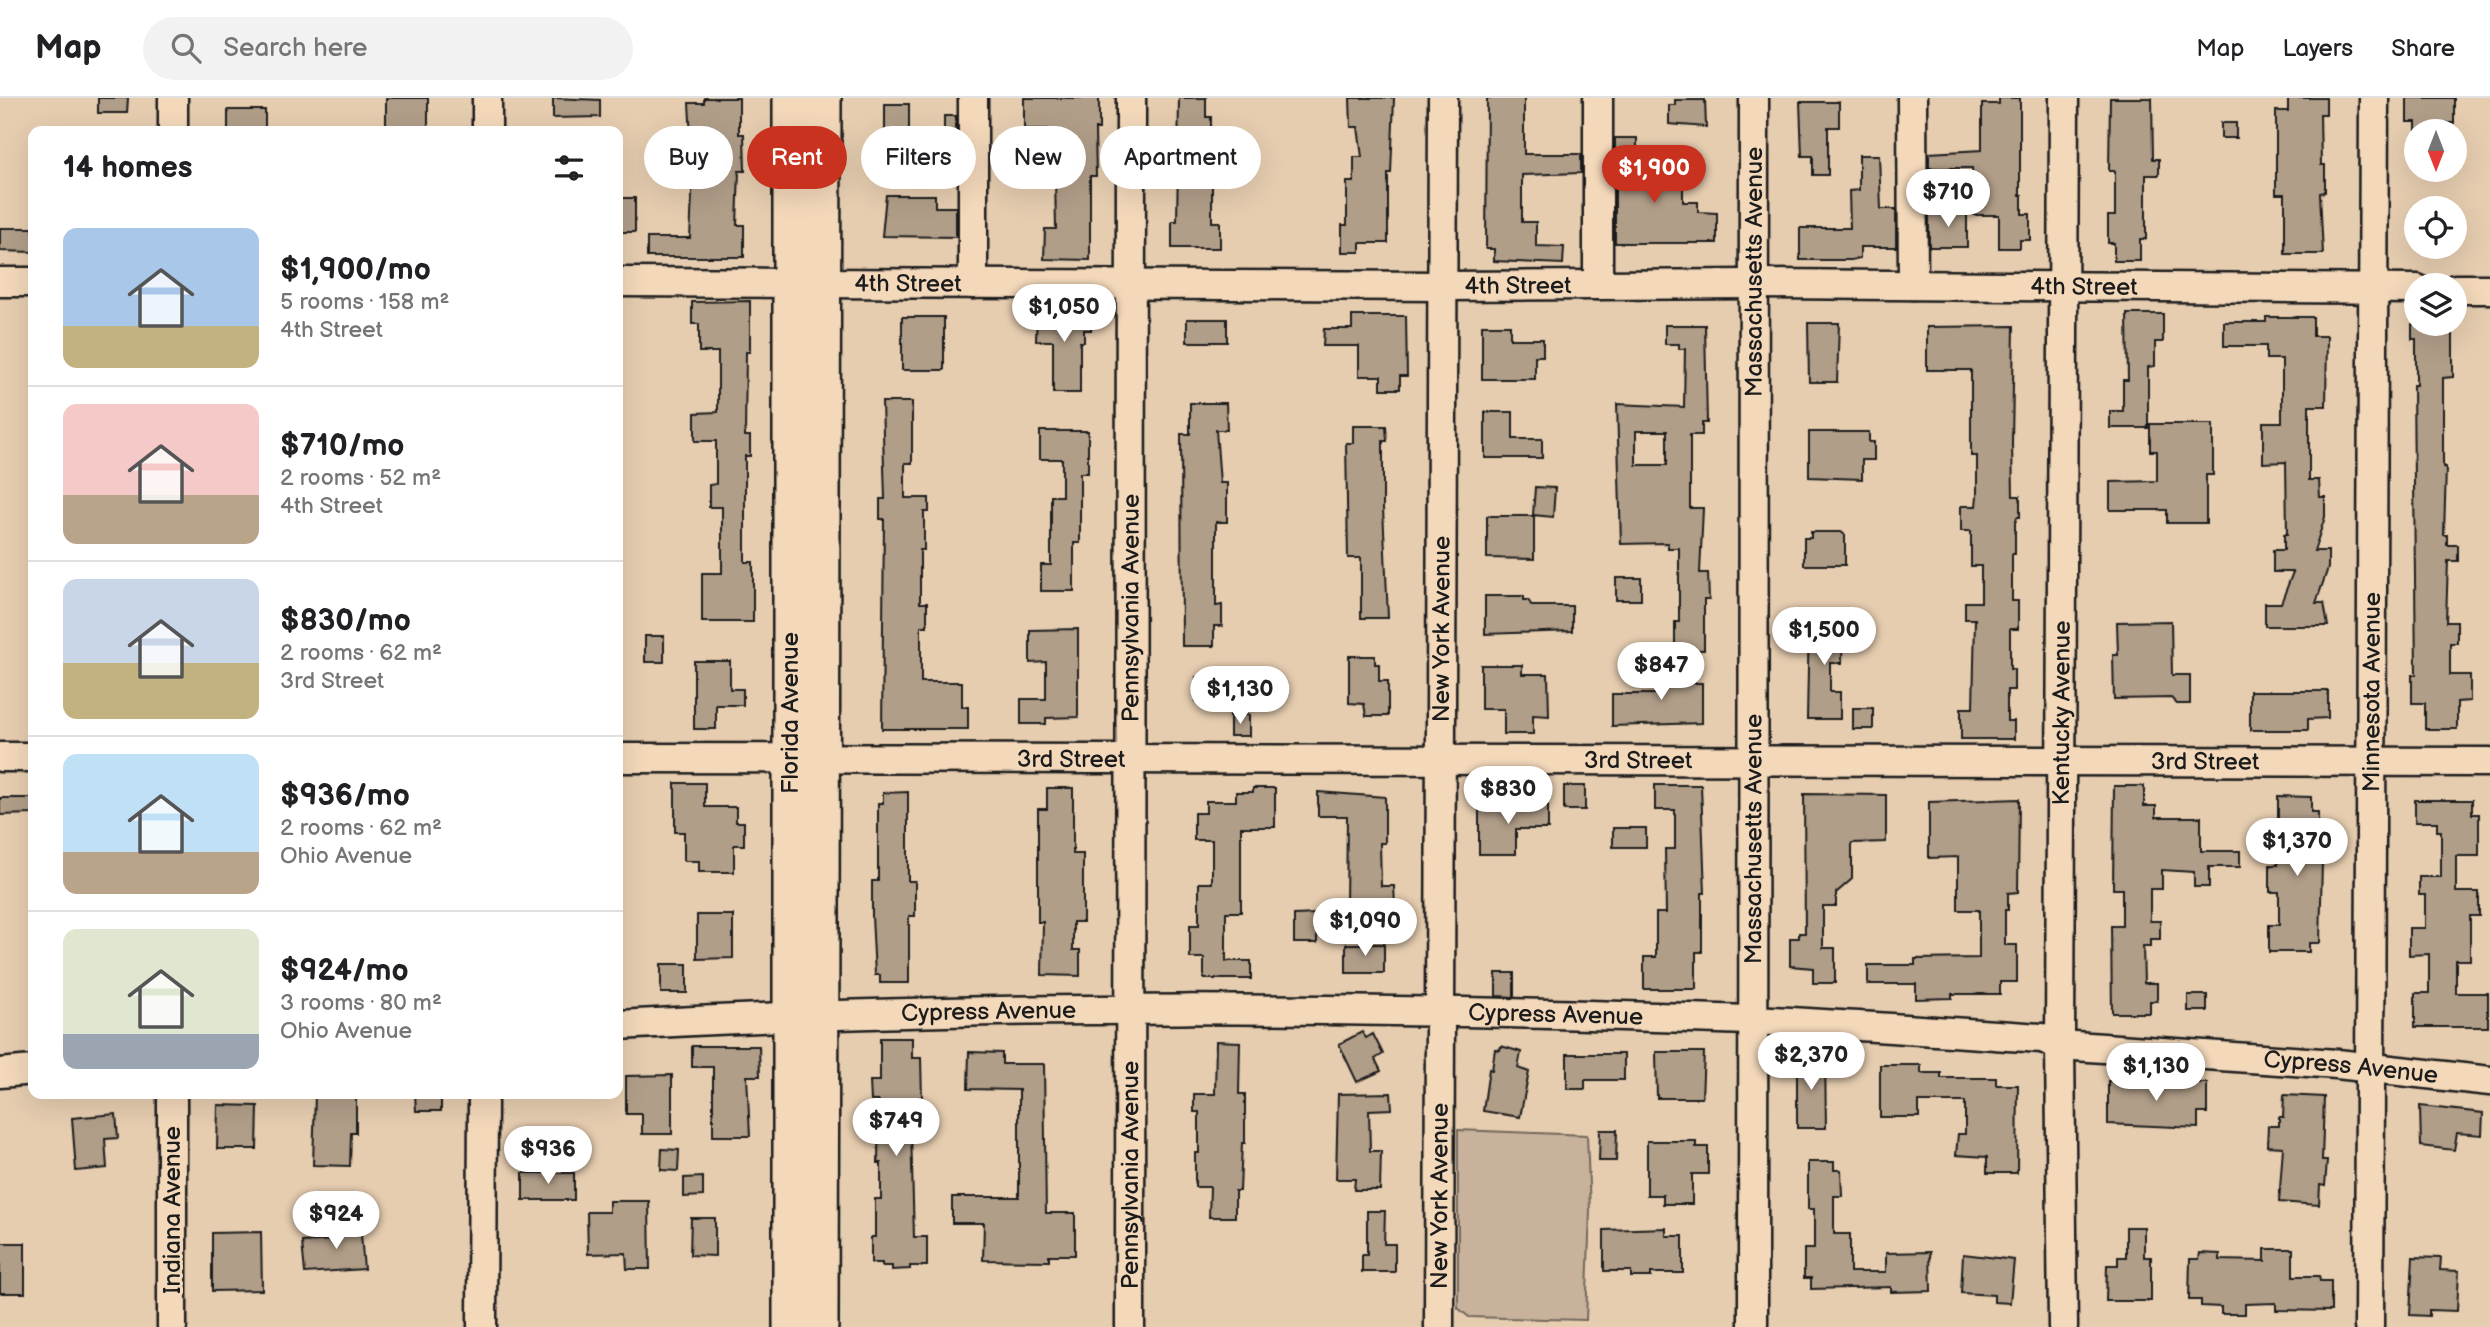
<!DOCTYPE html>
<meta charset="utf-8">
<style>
:root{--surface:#fff;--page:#f2f2f2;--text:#202124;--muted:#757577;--line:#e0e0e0;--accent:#c8321e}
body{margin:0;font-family:"Balsamiq Sans",sans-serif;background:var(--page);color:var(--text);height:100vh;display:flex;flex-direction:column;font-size:26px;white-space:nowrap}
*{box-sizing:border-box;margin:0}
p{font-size:23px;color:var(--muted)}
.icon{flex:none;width:38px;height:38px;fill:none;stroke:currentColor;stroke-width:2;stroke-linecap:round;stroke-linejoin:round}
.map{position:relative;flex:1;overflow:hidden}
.sheet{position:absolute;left:28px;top:28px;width:595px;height:973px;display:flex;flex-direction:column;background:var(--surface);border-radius:14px;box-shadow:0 7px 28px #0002}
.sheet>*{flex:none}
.banner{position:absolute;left:644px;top:28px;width:665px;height:63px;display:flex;gap:14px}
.needle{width:46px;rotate:180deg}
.fabs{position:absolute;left:2404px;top:21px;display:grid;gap:14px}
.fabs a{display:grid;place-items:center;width:63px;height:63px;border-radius:50%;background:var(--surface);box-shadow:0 7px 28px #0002;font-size:35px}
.price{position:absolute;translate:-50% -60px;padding:0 16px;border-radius:24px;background:#fff;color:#222;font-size:23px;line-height:46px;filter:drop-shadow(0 2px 4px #0008)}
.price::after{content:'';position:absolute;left:50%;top:42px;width:21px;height:16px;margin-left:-10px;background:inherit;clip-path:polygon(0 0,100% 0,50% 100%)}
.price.current{background:var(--accent);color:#fff}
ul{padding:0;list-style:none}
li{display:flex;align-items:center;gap:21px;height:175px;padding:0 35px}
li+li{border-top:2px solid var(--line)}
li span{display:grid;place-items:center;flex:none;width:196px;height:140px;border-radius:14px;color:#555}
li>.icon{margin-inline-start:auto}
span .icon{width:84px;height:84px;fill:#fffc;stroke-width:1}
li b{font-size:30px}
h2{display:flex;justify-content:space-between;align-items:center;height:84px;padding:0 35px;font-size:30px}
.chip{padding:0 24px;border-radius:32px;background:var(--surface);box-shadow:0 7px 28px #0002;font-size:24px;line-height:63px}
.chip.current{background:var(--accent);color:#fff}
header{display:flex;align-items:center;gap:42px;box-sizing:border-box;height:98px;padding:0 35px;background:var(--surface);border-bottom:2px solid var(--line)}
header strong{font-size:33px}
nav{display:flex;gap:38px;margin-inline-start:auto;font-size:24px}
.search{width:490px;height:63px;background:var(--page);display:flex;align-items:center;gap:18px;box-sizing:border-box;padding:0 24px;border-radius:38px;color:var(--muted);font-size:26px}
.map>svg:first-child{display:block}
</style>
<header>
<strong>Map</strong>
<div class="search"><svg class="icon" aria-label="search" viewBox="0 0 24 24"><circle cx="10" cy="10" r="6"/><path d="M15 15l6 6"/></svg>Search here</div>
<nav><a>Map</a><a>Layers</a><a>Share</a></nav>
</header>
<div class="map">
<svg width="2490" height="1229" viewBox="0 0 2490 1229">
<rect width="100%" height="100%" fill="#e6cdb0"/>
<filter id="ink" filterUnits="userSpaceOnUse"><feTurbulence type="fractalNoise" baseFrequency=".0143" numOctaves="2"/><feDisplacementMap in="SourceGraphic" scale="14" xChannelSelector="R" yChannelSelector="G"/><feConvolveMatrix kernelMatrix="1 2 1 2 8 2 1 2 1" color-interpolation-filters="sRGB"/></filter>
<g filter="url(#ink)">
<path fill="#c8b29b" stroke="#72675c" stroke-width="2" d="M1458,1032L1587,1037L1590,1113L1586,1222L1469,1219L1458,1210Z"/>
<path fill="#b19e89" stroke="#1c1c1c" stroke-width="2" fill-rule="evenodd" d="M98,0H128L127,15H98Z
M386,0H428V33H386Z
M553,0L600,2V19L553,20Z
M704,0H739V36H744L745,73H739L737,127H744V159H647V140H690L693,74L689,5H704Z
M1024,0H1099V31H1095L1096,78H1090V162L1044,161L1045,131H1056L1055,79H1049L1048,31H1024Z
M1179,0H1206V19H1211V39H1221V84H1212V124H1220V150H1172V123H1177Z
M1350,0H1394L1391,75H1388V145H1360V154H1342V127H1347V84H1354V59H1362L1358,29H1351Z
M1487,0H1524V56H1581V75L1522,77V124H1536V148L1564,149L1563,166L1494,163V151H1486Z
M1999,0H2020V97H2022V116H2030V142H2020V150H1999V117H1974L1972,70H1929V55L1982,52V6H1999Z
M2110,0H2152L2153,61H2159V77H2146V141H2140V163H2114V145H2108V118H2115V73H2109Z
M2288,0H2326V16H2320L2321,67H2325V94L2320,95L2323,156H2285V96H2276V13H2288Z
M2407,0H2454V25H2447V33H2416V24H2407Z
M1675,2H1705L1706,29L1669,26V7H1675Z
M1800,4H1839V29H1828V77H1813V58H1802Z
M885,6H909V61H873V40L885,39Z
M228,12H265V33H228Z
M944,18H956V47H944Z
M2221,25H2236V40H2221Z
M1615,40H1637V52H1643V63H1649V84H1683V104H1698V114L1717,115V145H1615Z
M1859,57H1879L1881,111H1896V149H1860V160L1851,162H1800V130H1850L1849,93L1859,92Z
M886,97H935V109H956V139L882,138Z
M618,100H635V134H618Z
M1929,114H1967V149H1929Z
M0,130H33V154L0,153Z
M750,203V254H746L745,338H750V358H745V464H753V524H702V475H722V409H709V387L716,386V343H695V315L718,314V254H699V226H692V204Z
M1037,210L1091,212V232H1084V244H1080V295H1053V243H1036Z
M2127,216H2163V244H2155V268L2148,269V330H2110V313H2123V282H2128Z
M1352,218H1406L1407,278H1400V291H1381V278H1359V248H1323L1324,231H1352Z
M902,219H944V272H902Z
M2266,219H2313V238H2327L2326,308H2309V382H2319L2320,399H2325V419L2314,453H2328V470L2316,505H2324L2328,528H2265V505H2281L2293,474H2273V452H2284V436H2287L2286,364L2263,365V324H2282V261H2266V248H2224V224H2266Z
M1187,221H1227V244H1187Z
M1808,225H1839L1837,284H1809Z
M2412,226H2453V279L2443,280V369H2446L2444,437H2447V447H2458V463H2448L2446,524H2457V545H2450V577H2470V603L2457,604V631H2425V605H2412V577H2416L2413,287H2416V241H2412Z
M1482,227H1510V241H1543V258H1535V281H1482Z
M1665,227H1705L1707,325H1702V337H1690V410H1703L1700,475H1708L1709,502H1704V552H1675V524H1679V450H1668V445L1621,446L1617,306L1684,309L1685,251H1679V246H1665ZM1636,333H1667V367H1636Z
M2014,228L2012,345L2013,398H2020V419H2017L2015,425V456H2012V503H2018V531H2010V571H2014V592H2007V623H2014V641H1961V610H1973L1975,521H1965V504H1981V468H1971V433H1961V408H1976L1977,398V358H1971V272H1927V229Z
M882,304H912V365H905V400H929V414H924V452H920V505H927V528H921V584H962V609H968V631H882L884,421H880V401H885Z
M1190,305H1226L1227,332H1216L1220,385H1227V424H1216V508L1222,507V528H1214V548H1182L1181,336H1190Z
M1485,314H1513V341H1542V360H1485Z
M2150,326H2213V377H2206V425H2167V412H2110V384L2157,383V353H2150Z
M1353,328H1386L1387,343H1383V410L1388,520H1361V460H1348L1346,345H1353Z
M1040,333H1088V375H1080V445H1074V493H1041V467H1051V398H1062V361H1040Z
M1809,334H1869V344H1874V362H1862V381L1809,379Z
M1535,389L1555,390L1553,419L1533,417Z
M1487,418H1534V461L1487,460Z
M1811,434H1841L1845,437V467H1804V440H1811Z
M1616,480H1641V502H1616Z
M1485,498H1524V502H1528L1532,508H1572V533L1485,536Z
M1809,519H1843L1842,565H1830V594H1840V621H1807Z
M2171,523L2172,577H2190V606H2177L2171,600L2114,601L2113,557H2118L2117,524Z
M1078,531V619L1046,620V626H1021V601H1046V564L1030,565V532Z
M645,538H664V564H645Z
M1661,554H1675V585H1702V625L1612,628V596H1661Z
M1349,558H1375V566H1379V583H1388V618H1366L1364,606L1349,605Z
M694,563H730V591H743V607H716V631H694Z
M1481,567H1522V576H1548L1549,618L1533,617V636H1504V611H1481Z
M1196,579H1241V611H1215V604H1196Z
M2250,593H2328V620L2308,621V632H2250Z
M1853,610H1873V631H1853Z
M1230,617H1249V638H1230Z
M675,685H705V709H736V724H744V747H734V774H699V763H684V734H675Z
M1655,687H1701L1705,795H1702V854H1696V891H1644V859H1656V815H1666L1665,751H1675V712H1655Z
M1564,688H1585V712H1564Z
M2114,688H2144V708H2156V719H2201V753H2240V769H2209V789H2194V774L2162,772V791H2150V823H2160V841H2150V848H2143L2144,885H2157V903H2150V915H2112L2111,828H2122V791H2113Z
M1047,690H1073V756H1083V824H1073V852H1080V878L1042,877L1043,824H1038V711H1047Z
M1253,690H1275V729H1241V814H1226V863H1251V881H1204V860H1190V827H1199V785H1212V742H1194V715H1206V703H1236V694H1253Z
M908,694V783H915V818H909V885H880V877H875L872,818V783H878V705H883V695Z
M1318,694L1385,699V745H1380L1381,788H1394L1395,808L1346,809L1347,718H1318Z
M1804,696L1886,697V744L1852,745V781L1836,795V808H1823V850H1835V885H1813V870L1790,868V840H1799V835H1805Z
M2278,698L2311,699V714H2318V764H2322L2320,845H2309V854H2269V827H2279V794H2270V767H2278Z
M0,700H33V716L0,717Z
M2019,701L2018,794L2008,795V812H2005V847H2017V884H2000V896H1952V900L1916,901V886H1868V867H1915V861L1979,860V812H1958V759L1929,760V704Z
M2415,702H2472V716H2479V758H2456V794H2479V818H2470V862H2456V895H2488V929H2415V895H2429V856L2409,857V830H2425V797H2419V779H2441V733H2437V724H2415Z
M1479,707H1548V731H1516V756H1479Z
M1613,730H1646V749H1613Z
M1317,816V845H1294V817Z
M697,817H733V860L697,861Z
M1346,846H1384V875H1346Z
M661,866H687V895H661Z
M1496,875H1514V899L1496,898Z
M2188,897H2207V913H2188Z
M1362,934L1366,940L1373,936L1383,956L1375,961L1381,973L1357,984L1339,946Z
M880,940H912V960H921L922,1002H904V1032H911L914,1139H927V1168H910V1171L892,1172V1168H882V1165H871V1139H875V1101H881V1065H878L879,1003H871L870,983H880Z
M1216,943L1240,944L1239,996H1245V1045H1242L1240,1093H1235V1119H1209L1210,1089H1195V1055H1199V1014H1194V996H1215Z
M692,948H759L760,978H747L750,1038H713V969H692Z
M1501,948L1521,954L1518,970L1529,974L1520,1019L1483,1013L1489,971L1492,972L1495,951L1500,952Z
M969,954L1002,955V966H1044L1046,1115H1075V1157H1049V1163L983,1162L984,1125H952V1099H1019V992L968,991Z
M1656,954H1704L1702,1000H1657Z
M1567,956H1624V982H1585V991H1567Z
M1797,957H1825L1826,1030H1797Z
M1880,967H1921V975H1941V980H1996V987H2018L2017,1075H1987V1059L1956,1057L1958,1036H1965V1004H1919V1019H1880Z
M672,977V1036H642V1016H626V978Z
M2157,982V985H2207V1015H2198V1030L2108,1026V983Z
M1391,995L1392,1011L1369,1012L1370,1053H1381L1380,1092H1354L1355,1081H1336L1338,996Z
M315,996H356V1035H351L350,1068L313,1067Z
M415,996H441V1013H416Z
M2284,997L2324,999L2322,1063H2327L2325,1088L2320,1087L2319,1107L2279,1104L2283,1049L2267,1048L2268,1028H2279V1019H2283Z
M218,1007L258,1008L257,1051H217Z
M2420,1008L2483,1015L2482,1037L2457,1035L2454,1052L2421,1048Z
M116,1016L118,1040L105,1041L107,1070L76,1073L72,1020Z
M1600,1032H1617L1616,1063H1599Z
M1647,1043H1696V1049H1708V1076H1692V1106H1663V1097H1647Z
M662,1051L679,1052L678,1073L661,1072Z
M1808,1064H1834V1072H1841L1842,1098H1834V1136H1850V1174H1886V1155L1930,1154L1931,1193L1891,1194V1189L1811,1191V1180H1804V1151H1814V1111H1808Z
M523,1075H574V1102H523Z
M703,1079V1098L684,1099V1080Z
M609,1103H649L650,1171H627L626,1155L588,1156L587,1114H609Z
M1367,1113H1385L1384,1146H1395V1174H1362V1157H1367Z
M691,1120H715V1158L690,1157Z
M360,1125L364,1171L305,1175L302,1144L332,1142L331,1127Z
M2126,1129H2144V1159H2151V1203H2106L2107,1167H2118V1159H2126Z
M1666,1130V1138H1683V1175H1651V1179H1631V1173H1604V1132Z
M261,1134L262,1192L212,1193V1135Z
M0,1145H25V1195H0Z
M2265,1151H2293V1178H2319L2320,1183H2331V1213L2276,1212V1205L2245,1206V1216H2221V1209L2201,1208V1202H2189L2190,1161H2199L2200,1155L2220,1156V1162L2265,1163Z
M1963,1156L2014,1162L2010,1205L1994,1204V1197L1961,1195Z
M2413,1159L2441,1160L2440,1172L2459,1173L2457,1213L2429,1212V1218L2410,1217Z"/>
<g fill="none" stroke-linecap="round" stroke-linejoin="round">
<defs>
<g id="minor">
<path d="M173,0V33"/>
<path d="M487,0V33"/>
<path d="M973,0V186"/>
<path d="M1598,0V187"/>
<path d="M1912,0L1913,187"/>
<path d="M0,184H33"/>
<path id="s1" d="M618,184L1443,188L1754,186L2417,191"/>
<path d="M2455,191H2490"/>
<path d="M0,659H33"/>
<path id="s2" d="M618,660L2490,664"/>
<path id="s3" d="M618,927C994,905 1372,909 1749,922C1846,926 1944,934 2042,940L2060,947L2337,966L2490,983"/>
<path d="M0,975L33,972"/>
<path d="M172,996V1229"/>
<path d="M482,1229L483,996"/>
<path id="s4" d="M1130,1229L1131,0"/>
<path id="s5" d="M1439,1229L1443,0"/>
<path id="s6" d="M1753,1229L1754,0"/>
<path id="s7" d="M2063,1229L2060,947L2064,0"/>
<path id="s8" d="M2369,1229L2374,0"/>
</g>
<path id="major" d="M791,0V1229
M820,1229L823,0"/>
</defs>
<use href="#minor" stroke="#1c1c1c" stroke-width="33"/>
<use href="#major" stroke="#1c1c1c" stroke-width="40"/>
<use href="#minor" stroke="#f3d8ba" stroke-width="28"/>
<use href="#major" stroke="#f3d8ba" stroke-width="35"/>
</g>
</g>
<g text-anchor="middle" stroke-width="6" stroke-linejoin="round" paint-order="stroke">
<g font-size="24" fill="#1c1c1c" stroke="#f3d8ba">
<text dy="8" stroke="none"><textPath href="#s6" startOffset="1055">Massachusetts Avenue</textPath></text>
<text dy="8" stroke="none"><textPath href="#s1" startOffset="290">4th Street</textPath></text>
<text dy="8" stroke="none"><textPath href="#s1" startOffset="900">4th Street</textPath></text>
<text dy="8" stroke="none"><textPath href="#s1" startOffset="1466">4th Street</textPath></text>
<text dy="8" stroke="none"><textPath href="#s4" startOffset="719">Pennsylvania Avenue</textPath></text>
<text dy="8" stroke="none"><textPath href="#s5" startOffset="698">New York Avenue</textPath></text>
<text dy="8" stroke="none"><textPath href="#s8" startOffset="635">Minnesota Avenue</textPath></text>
<text transform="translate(790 615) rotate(-90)" y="8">Florida Avenue</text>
<text dy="8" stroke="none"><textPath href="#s7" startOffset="614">Kentucky Avenue</textPath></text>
<text dy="8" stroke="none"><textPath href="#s2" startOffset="453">3rd Street</textPath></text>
<text dy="8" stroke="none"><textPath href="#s2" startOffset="1020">3rd Street</textPath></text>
<text dy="8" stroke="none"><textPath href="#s2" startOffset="1587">3rd Street</textPath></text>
<text dy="8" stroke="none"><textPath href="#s6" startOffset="488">Massachusetts Avenue</textPath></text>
<text dy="8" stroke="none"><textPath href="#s3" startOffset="371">Cypress Avenue</textPath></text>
<text dy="8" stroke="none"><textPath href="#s3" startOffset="938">Cypress Avenue</textPath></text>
<text dy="8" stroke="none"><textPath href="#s3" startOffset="1736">Cypress Avenue</textPath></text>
<text dy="8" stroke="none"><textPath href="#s4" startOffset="152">Pennsylvania Avenue</textPath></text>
<text dy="8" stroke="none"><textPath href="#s5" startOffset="131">New York Avenue</textPath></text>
<text transform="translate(172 1112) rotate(-90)" y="8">Indiana Avenue</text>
</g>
</g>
</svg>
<div class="fabs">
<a><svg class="needle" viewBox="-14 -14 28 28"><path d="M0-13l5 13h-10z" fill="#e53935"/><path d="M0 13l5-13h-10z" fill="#757577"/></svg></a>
<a><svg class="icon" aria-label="locate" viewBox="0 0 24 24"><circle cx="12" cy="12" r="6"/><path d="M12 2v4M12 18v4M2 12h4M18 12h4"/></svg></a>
<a><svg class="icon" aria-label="layers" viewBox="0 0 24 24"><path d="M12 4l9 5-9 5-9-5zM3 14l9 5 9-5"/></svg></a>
</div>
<b class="price current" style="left:1654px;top:107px">$1,900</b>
<b class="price" style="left:1948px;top:131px">$710</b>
<b class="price" style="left:1064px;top:246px">$1,050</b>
<b class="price" style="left:1824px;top:569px">$1,500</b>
<b class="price" style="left:1661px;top:604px">$847</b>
<b class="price" style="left:1240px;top:628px">$1,130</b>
<b class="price" style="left:1508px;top:728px">$830</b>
<b class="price" style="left:2297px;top:780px">$1,370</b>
<b class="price" style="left:1365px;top:860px">$1,090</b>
<b class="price" style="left:1811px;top:994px">$2,370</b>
<b class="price" style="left:2156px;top:1005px">$1,130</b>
<b class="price" style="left:896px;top:1060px">$749</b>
<b class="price" style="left:548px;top:1088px">$936</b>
<b class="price" style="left:336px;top:1153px">$924</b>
<div class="banner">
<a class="chip">Buy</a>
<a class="chip current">Rent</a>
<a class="chip">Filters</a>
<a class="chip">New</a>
<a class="chip">Apartment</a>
</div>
<section class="sheet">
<h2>14 homes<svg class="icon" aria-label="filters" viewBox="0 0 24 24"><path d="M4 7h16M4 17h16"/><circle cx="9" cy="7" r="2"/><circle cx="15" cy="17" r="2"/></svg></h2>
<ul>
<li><span style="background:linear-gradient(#a9c7e8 70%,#c2b280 0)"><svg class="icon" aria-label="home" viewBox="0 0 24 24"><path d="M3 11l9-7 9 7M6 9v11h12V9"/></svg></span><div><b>$1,900/mo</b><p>5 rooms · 158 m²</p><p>4th Street</p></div></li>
<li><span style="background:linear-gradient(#f6c9c9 65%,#b9a48a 0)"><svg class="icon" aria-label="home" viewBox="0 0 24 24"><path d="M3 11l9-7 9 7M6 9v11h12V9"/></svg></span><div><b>$710/mo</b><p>2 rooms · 52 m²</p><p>4th Street</p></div></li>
<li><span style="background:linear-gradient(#c9d6e8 60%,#c2b280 0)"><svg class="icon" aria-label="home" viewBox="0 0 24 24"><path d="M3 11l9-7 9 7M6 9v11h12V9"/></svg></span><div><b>$830/mo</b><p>2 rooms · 62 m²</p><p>3rd Street</p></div></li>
<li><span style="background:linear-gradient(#bfe0f5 70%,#b9a48a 0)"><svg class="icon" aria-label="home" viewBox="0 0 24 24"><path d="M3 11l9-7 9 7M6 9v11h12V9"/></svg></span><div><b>$936/mo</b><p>2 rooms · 62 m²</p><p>Ohio Avenue</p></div></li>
<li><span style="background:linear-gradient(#dfe7d0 75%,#9aa5b1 0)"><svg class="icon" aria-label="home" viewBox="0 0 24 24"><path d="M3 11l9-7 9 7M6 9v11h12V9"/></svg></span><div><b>$924/mo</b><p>3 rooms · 80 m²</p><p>Ohio Avenue</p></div></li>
</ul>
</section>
</div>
